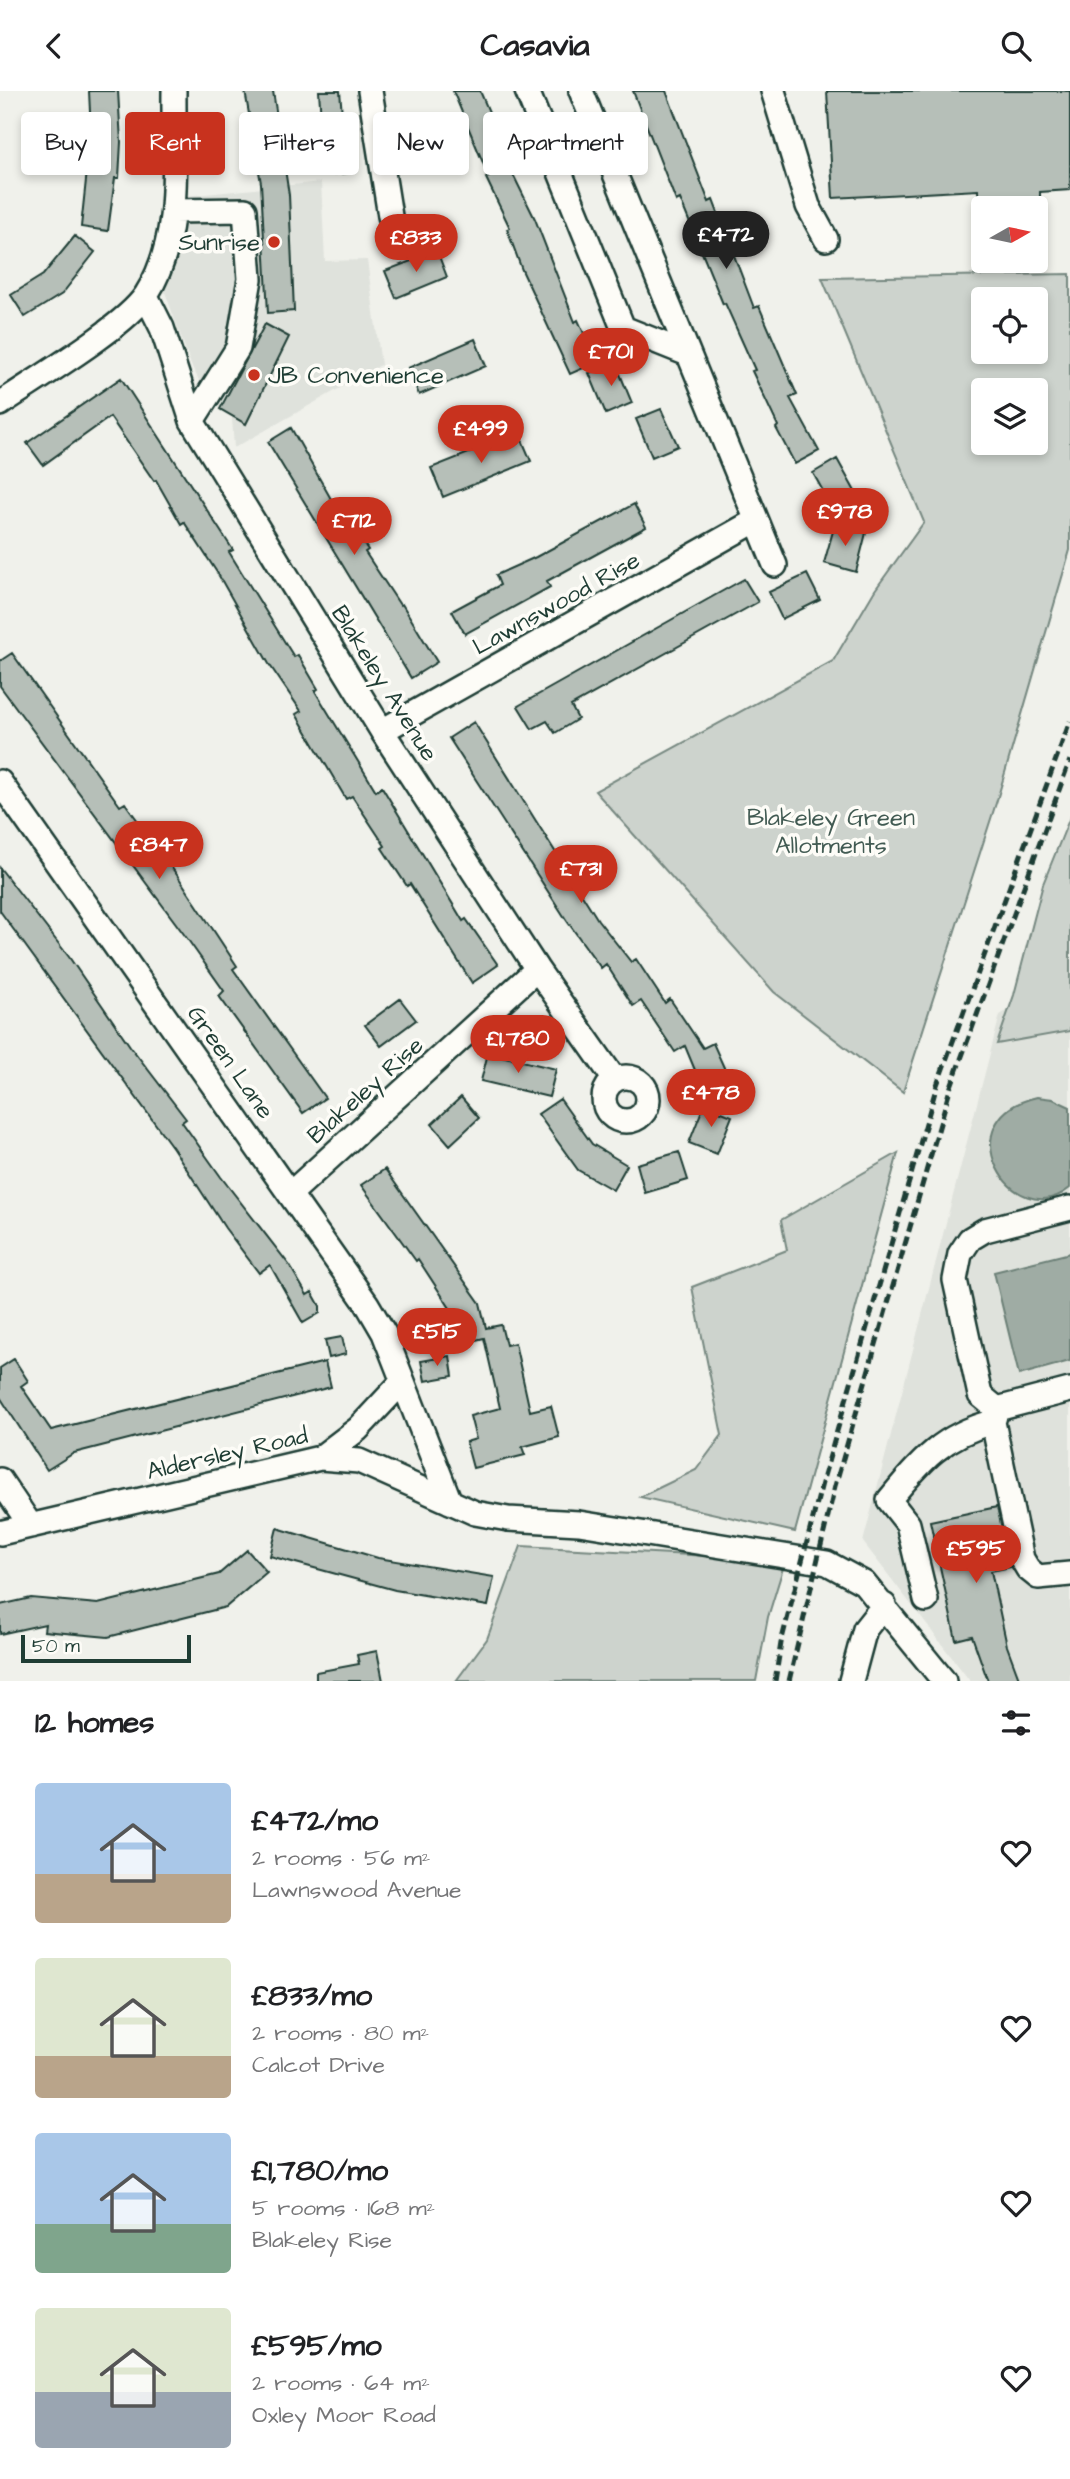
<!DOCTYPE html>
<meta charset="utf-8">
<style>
:root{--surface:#fff;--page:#f2f2f2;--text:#202124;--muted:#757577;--accent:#c8321e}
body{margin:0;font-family:"Architects Daughter",sans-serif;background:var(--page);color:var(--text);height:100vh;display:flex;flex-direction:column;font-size:26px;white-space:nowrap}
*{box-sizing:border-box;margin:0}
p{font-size:23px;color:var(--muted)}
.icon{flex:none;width:38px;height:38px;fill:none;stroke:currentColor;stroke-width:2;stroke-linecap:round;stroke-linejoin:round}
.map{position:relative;height:1590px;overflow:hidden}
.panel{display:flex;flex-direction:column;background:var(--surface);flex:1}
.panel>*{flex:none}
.banner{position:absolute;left:21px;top:21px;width:700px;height:63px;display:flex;gap:14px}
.needle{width:46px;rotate:81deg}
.controls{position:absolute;left:971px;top:105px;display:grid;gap:14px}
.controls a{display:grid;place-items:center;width:77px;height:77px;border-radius:7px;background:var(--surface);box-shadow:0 4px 10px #0003;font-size:35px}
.scale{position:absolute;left:21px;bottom:18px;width:170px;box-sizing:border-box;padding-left:7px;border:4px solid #1f3d34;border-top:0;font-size:19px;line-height:24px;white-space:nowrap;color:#1f3d34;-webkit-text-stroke:5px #fdfcf7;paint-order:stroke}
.price{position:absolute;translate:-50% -60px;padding:0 16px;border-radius:24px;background:var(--accent);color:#fff;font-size:23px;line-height:46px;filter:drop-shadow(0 2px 4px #0008)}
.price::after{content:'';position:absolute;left:50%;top:42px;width:21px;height:16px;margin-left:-10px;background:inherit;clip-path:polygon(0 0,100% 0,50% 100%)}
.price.selected{background:#222;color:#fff}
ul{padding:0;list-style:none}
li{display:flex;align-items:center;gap:21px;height:175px;padding:0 35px}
li span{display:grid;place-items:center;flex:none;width:196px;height:140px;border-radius:7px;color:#555}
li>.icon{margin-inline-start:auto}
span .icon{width:84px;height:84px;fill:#fffc;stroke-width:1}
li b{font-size:30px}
h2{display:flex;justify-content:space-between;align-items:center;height:84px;padding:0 35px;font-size:30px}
.pill{padding:0 24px;border-radius:7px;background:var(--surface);box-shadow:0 4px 10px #0003;font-size:24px;line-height:63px}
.pill.selected{background:var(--accent);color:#fff}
header{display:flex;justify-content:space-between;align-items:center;height:91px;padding:0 35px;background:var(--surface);font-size:32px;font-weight:700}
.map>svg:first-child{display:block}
</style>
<header><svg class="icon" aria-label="back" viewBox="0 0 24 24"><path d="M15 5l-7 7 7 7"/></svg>Casavia<svg class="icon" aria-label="search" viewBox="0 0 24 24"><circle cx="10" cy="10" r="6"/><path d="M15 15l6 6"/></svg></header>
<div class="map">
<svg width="1070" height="1590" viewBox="0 0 1070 1590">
<rect width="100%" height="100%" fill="#f0f1eb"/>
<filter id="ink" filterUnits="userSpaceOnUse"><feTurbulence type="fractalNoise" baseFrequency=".0143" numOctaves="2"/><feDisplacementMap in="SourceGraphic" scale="14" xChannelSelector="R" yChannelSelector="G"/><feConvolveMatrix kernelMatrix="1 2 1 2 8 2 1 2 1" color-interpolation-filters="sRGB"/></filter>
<g filter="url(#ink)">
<path fill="#dfe2dc" d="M321,91L325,170L367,169L381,274L234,357L230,298L201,293L191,274L165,201L186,105Z
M1070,883V1590H970L863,1451L1000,924Z"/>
<path fill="#cdd3cd" stroke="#768880" stroke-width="2" fill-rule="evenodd" d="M1070,183V459L997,709L903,1001L774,901L595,700L833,570L875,499L924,431L822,187ZM1036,208V261H984V208ZM1036,299V352H984V299Z
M1070,726V940L997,953L1014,904L1043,793Z
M898,1062L795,1441L640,1406L696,1379L722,1344L692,1196L787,1159L781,1129Z
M521,1455L728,1466L784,1474L768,1526L756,1590H456L487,1548Z"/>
<path fill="#9faca4" stroke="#6c8077" stroke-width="2" d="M1037,1006L1053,1008L1070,1016V1097C1012,1144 944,1027 1037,1006Z
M1070,1162V1270L1019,1284L994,1181Z"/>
<path fill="#b6bfb8" stroke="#1f3d34" stroke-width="2" d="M89,0H118L121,51L119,87H115L108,140L81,136L91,42Z
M245,0H273L289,104L294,220L268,222L261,92Z
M319,0H340L347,82L325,84Z
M453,0H480L501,49L497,51L535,128L575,231L578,229L597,271L570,283L522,179L507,138L510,137L486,87L489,86Z
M633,0H666L709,111L713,109L754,217L759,215L797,304L790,307L819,360L795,373L776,337L778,335L752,280L755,279L725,212L723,213L680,108L676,110Z
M827,0H1070V99L1040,101V117H979L978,99L833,107Z
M75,145L95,161L62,203L25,226L11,204L43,184Z
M437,160L447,186L396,207L385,180Z
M265,233L289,246L246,333L220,318Z
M475,248L486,275L419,304L408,277Z
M615,271L632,312L606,323L589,282Z
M121,287L233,459L229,461L294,566L298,564L318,598L315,600L376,700L382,696L463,830L466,828L498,874L472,892L410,793L407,795L382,757L385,755L352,705L346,708L296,623L301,620L269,573L218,483L184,431L181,433L156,389L154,390L110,326L43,374L27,352Z
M661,318L678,355L652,366L636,328Z
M291,337L344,431L348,428L368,459L365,461L400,514L402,513L437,571L411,587L268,351Z
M519,342L531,370L443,406L431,377Z
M837,368L857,404L833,418L813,382Z
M634,413L646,436L547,490L550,496L465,543L452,520L500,494L496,484L536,466Z
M835,433L866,442L856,481L824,472Z
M807,483L820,509L782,528L769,501Z
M744,488L758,511L571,615L578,628L555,642L547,630L532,638L518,615Z
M12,562L120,715L125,712L177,784L237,875L233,878L325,1007L303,1022L219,905L224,900L186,846L0,595V570Z
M474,631L598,829L631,871L636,868L665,912L670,908L703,957L713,952L730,990L704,1001L685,955L675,961L641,910L633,915L606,873L601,877L567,830L449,647Z
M0,777L69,866L130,955L186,1028L182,1031L221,1086L290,1175L307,1204L312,1201L320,1215V1222L303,1232L270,1174L259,1182L225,1137L173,1057L0,820Z
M400,908L416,929L381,955L365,934Z
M488,962L556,978L549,1006L481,990Z
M461,1006L479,1027L450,1054L432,1033Z
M560,1008L592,1053L627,1074L613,1099L578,1079L538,1023Z
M704,1014L732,1025L717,1063L689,1052Z
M679,1061L688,1089L645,1102L637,1073Z
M385,1078L480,1212L486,1237L501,1234L506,1254L515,1252L530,1320L551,1315L559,1346L522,1356L525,1364L473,1377L466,1351L476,1348L470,1325L500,1317L484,1247L451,1255L445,1235L459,1231L418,1168L416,1170L361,1094Z
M342,1246L346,1263L329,1267L325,1249Z
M450,1265L453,1285L425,1290L421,1270Z
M14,1268L28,1290L21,1295L51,1339L325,1271L331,1296L74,1362L47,1379L0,1306V1277Z
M997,1416L1011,1476L991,1480L1007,1555L1020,1590H988L972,1545L956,1549L930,1430Z
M277,1437L378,1467L494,1486L488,1515L395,1499L270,1465Z
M247,1459L267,1481L226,1516L108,1546L44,1540L45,1533L0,1543V1514L31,1507L98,1513L219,1483Z
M377,1560L383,1590H316V1581L359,1573L357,1564Z"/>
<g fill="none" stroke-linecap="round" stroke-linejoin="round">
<defs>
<path id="minor" d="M370,0L390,125
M527,0L623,237L688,263
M581,0L775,474
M773,0L808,115L826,148
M173,120L245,119L250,188L238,257L192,330
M146,205L162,237L192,330L382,640L537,878L615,989
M0,313C35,289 125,236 146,204C184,145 173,67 174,0
M382,640L755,430
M0,691L367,1213L384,1242L450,1411
M604 1008a22 22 0 1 1 44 0a22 22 0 1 1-44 0Z
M291,1102L537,878
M1070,1299L997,1318L993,1331L1022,1468L1028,1478L1038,1486L1070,1483
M997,1318L980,1304L955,1189L960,1163L970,1148L985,1139L1070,1117
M320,1367L358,1338L402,1291
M0,1389L31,1435
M0,1442L320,1367L359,1370L475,1422L508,1428L579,1432L827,1472L864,1492L944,1590
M926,1509L908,1433L889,1409C921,1370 943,1344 993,1331
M851,1590L865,1538L884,1514"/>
</defs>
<use href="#minor" stroke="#1f3d34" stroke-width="28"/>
<use href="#minor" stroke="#fdfcf7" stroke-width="23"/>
<path stroke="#1f3d34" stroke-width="5" stroke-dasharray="10 5" stroke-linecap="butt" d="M775,1590L781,1552L822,1392L937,994L1070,630
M789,1590L835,1395L950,998L1070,669"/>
</g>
</g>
<g fill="#c8321e" stroke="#fdfcf7" stroke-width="2.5">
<circle cx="274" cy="151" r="7"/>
<circle cx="254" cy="284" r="7"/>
</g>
<g text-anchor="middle" stroke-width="7" stroke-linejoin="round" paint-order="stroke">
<g font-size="24" fill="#1f3d34" stroke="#fdfcf7" text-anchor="end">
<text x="260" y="159">Sunrise</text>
<text x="268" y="292" text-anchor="start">JB Convenience</text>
</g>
<g font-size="24" fill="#1f3d34" stroke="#fdfcf7">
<text transform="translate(556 512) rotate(-29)" y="8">Lawnswood Rise</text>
<text transform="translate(385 592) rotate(58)" y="8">Blakeley Avenue</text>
<text transform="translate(231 971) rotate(55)" y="8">Green Lane</text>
<text transform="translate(365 999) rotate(-42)" y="8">Blakeley Rise</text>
<text transform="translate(227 1362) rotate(-13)" y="8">Aldersley Road</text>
</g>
<g font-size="24" fill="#425b53" stroke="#fdfcf7">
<text x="831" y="734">Blakeley Green<tspan x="831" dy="28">Allotments</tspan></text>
</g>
</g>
</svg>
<div class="controls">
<a><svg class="needle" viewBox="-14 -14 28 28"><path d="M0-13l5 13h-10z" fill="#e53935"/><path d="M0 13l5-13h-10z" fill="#757577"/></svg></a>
<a><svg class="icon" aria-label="locate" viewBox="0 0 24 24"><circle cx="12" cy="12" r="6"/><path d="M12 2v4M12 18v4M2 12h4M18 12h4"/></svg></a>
<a><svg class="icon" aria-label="layers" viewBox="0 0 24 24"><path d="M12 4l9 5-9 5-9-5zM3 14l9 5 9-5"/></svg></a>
</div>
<div class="scale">50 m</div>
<b class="price selected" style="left:726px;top:180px">£472</b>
<b class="price" style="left:416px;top:183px">£833</b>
<b class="price" style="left:611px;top:297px">£701</b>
<b class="price" style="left:481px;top:374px">£499</b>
<b class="price" style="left:845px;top:457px">£978</b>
<b class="price" style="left:354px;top:466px">£712</b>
<b class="price" style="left:159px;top:790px">£847</b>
<b class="price" style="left:581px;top:814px">£731</b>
<b class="price" style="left:518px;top:984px">£1,780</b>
<b class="price" style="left:711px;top:1038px">£478</b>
<b class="price" style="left:437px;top:1277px">£515</b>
<b class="price" style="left:976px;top:1494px">£595</b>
<div class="banner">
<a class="pill">Buy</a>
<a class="pill selected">Rent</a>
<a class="pill">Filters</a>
<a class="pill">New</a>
<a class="pill">Apartment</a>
</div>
</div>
<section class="panel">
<h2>12 homes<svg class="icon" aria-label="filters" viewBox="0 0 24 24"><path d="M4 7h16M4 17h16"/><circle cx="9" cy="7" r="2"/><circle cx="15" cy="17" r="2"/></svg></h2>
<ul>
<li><span style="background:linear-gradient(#a9c7e8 65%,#b9a48a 0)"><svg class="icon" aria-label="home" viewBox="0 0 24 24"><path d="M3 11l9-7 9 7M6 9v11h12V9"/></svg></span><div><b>£472/mo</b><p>2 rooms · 56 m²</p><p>Lawnswood Avenue</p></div><svg class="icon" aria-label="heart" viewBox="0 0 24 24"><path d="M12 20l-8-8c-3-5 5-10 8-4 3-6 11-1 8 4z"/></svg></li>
<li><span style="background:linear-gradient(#dfe7d0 70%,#b9a48a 0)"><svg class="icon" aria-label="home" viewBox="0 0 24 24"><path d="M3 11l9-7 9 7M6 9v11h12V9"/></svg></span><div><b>£833/mo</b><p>2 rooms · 80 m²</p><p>Calcot Drive</p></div><svg class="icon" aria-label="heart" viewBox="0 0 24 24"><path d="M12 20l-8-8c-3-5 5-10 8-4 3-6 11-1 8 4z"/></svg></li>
<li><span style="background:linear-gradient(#a9c7e8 65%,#7fa58c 0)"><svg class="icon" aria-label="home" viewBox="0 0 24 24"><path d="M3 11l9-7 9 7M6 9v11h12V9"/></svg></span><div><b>£1,780/mo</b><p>5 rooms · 168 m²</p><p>Blakeley Rise</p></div><svg class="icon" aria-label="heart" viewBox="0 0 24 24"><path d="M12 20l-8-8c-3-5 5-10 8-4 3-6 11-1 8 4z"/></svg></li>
<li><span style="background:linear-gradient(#dfe7d0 60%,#9aa5b1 0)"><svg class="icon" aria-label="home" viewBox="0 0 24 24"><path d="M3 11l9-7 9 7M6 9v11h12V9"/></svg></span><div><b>£595/mo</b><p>2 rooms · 64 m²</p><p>Oxley Moor Road</p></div><svg class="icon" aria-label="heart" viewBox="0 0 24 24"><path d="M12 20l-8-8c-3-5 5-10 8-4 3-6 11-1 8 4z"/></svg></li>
</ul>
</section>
